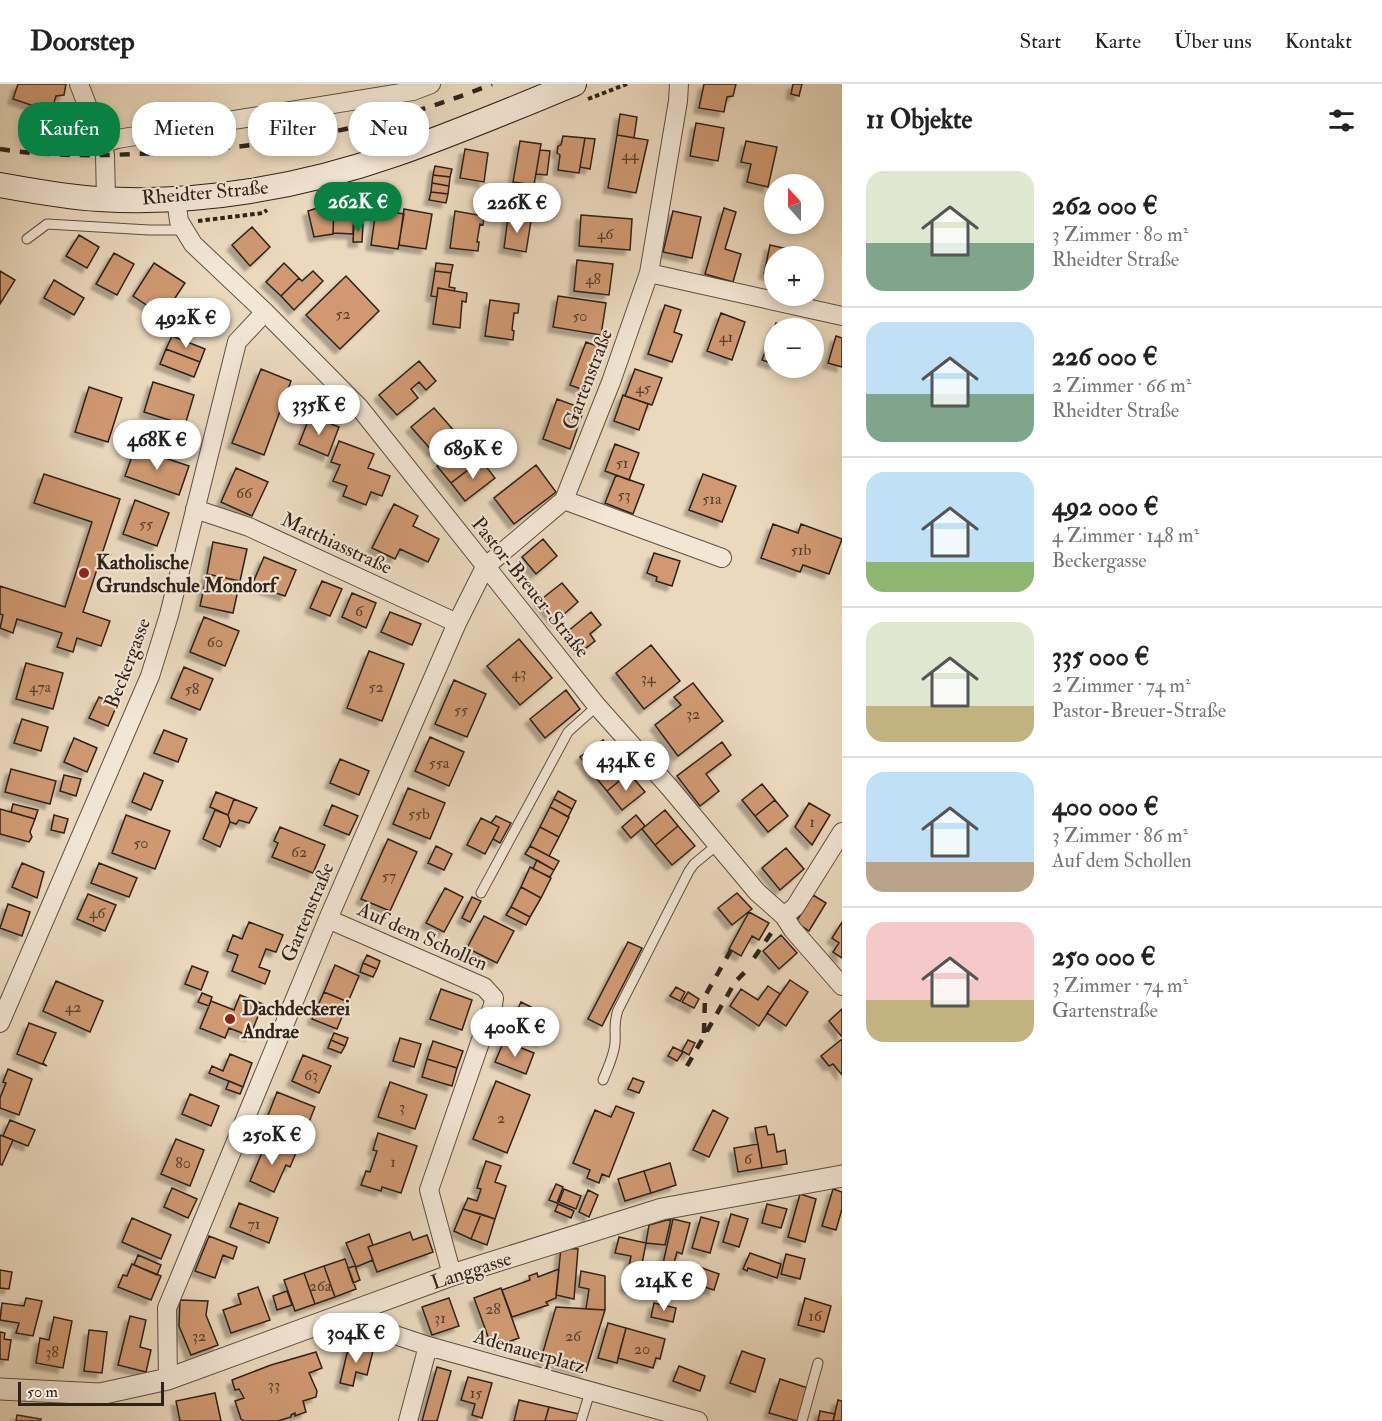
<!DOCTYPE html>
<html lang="de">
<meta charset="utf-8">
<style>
:root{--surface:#fff;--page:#f2f2f2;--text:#222;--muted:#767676;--line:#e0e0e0;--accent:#0b8043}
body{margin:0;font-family:"IM FELL Double Pica",serif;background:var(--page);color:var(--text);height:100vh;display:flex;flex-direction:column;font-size:22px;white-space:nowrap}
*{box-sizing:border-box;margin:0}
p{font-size:20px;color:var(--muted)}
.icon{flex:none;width:33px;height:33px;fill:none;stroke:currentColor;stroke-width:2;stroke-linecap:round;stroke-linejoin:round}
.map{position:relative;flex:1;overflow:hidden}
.sheet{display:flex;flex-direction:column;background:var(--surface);width:540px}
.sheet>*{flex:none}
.top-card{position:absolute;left:18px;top:18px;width:570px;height:54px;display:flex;gap:12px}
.needle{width:39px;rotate:339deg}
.buttons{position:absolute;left:764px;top:90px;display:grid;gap:12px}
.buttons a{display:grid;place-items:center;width:60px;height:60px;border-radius:50%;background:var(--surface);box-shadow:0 3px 9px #0003;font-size:30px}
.scale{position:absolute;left:18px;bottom:15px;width:146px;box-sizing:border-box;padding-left:6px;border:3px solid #2e221b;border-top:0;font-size:16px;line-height:21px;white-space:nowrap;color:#2e221b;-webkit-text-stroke:4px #f2e6d5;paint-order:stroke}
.price{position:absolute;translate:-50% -51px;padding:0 14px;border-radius:21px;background:#fff;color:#222;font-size:20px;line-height:39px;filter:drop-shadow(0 2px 3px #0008)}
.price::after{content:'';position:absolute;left:50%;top:36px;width:18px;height:14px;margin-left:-9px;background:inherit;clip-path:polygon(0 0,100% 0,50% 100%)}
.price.current{background:var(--accent);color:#fff}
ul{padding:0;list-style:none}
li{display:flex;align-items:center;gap:18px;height:150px;padding:0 24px}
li+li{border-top:2px solid var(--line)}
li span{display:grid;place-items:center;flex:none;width:168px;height:120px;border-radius:18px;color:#555}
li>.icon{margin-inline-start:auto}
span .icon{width:72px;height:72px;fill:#fffc;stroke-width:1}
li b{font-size:26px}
h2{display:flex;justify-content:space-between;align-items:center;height:72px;padding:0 24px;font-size:26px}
.tag{padding:0 21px;border-radius:24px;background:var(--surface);box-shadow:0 3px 9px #0003;font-size:21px;line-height:54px}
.tag.current{background:var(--accent);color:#fff}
header{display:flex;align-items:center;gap:36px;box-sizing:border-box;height:84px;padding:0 30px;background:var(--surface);border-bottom:2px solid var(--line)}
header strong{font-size:28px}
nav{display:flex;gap:33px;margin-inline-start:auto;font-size:21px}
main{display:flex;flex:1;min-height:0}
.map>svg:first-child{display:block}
</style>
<header>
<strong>Doorstep</strong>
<nav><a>Start</a><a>Karte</a><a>Über uns</a><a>Kontakt</a></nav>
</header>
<main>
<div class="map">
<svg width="842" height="1337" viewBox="0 0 842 1337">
<defs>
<filter id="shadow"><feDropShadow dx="-5" dy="5" stdDeviation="1.5" flood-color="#0004"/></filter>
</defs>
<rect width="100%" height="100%" fill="#ebd9be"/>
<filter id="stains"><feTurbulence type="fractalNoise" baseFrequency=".00333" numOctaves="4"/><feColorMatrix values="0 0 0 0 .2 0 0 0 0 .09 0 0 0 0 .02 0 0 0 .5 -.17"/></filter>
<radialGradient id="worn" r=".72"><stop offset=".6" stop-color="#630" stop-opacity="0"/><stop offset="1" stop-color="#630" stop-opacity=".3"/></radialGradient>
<path fill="#d09972" stroke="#2e221b" stroke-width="1.5" filter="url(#shadow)" d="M18,0H66L64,11L56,12L53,22L42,19L40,24L13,15Z
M704,0H736L733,12L727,13L724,28L699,24Z
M793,0H802L799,12L791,10Z
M620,30L637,33L634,54L617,51Z
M696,39L724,44L718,77L690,72Z
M617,51L648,56L636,109L608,104Z
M563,52L585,54L579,89L558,86L560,71L557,69L558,62L561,61Z
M585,54L595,55L590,85L580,83Z
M520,57L541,60L534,101L513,98Z
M746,57L777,63L768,103L747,98L751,80L741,78Z
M465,65L488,69L484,98L460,94Z
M540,66L550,67L547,91L536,90Z
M435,82L452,85L450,93L433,91Z
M433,91L450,93L449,102L432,99Z
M432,99L449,102L448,110L431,108Z
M364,105H381L380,114L363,113Z
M431,108L448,110L446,119L429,116Z
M363,113L380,114V122L363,121Z
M323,122V124L334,122L333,150L314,153L308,127Z
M334,122L354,123L353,150L333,149Z
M724,124L736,128L725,165L741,170L733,198L705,190Z
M404,125L432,130L426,165L399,161Z
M376,126L404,130L398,165L371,161Z
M455,127L484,132L483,141L480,140L477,158H479L478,167L450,164Z
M673,127L701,133L692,174L663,168Z
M581,131L632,135L630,166L579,162Z
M508,133L531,137L526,168L504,164Z
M354,139L363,140L362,158H353Z
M252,143L270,163L250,182L232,161Z
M79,151L99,163L87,184L66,172Z
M770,161L801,168L800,172H774V192L764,190Z
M114,169L134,180L117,211L96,200Z
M577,176L613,180L609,211L574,207Z
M154,179L185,199L163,232L133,212Z
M284,179L299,194L281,212L266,198Z
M436,179L453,181L451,189L435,187Z
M0,187L15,196L0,220Z
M313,187L323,197L294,226L281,212L299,194L302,197Z
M435,187L451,189L449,203L455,204L454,207L438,204L437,213L431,212Z
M346,192L379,227L340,265L306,231Z
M54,196L84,214L74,231L44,214Z
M438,204L467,209L466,218L462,217L460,244L433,240Z
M558,212L606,219L601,251L553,243Z
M490,216L519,220L518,229H514L512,246L514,247L513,256L485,252Z
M665,221L681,226L674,248L682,251L672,278L648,270Z
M721,229L745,238L732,276L707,267Z
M776,239L790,244H774V280L762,276Z
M172,252L205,265L200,278L166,265Z
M836,252L842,254V283L828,279Z
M586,258L605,265L589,308L570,301Z
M166,265L200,278L194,293L160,280Z
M419,277L436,297L426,306L419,298L411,305L418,314L397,331L379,311Z
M261,285L291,297L264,371L232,359Z
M635,285L662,294L652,321L625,312Z
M153,298L194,311L185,341L144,328Z
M89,303L122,314L108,358L75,348Z
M623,311L648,320L639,346L614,337Z
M557,315L584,325L570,365L543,355Z
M434,324L456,349L433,368L411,343Z
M310,332L339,343L328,372L299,360Z
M339,357L374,370L368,384L390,392L382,412L371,408L366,421L343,412L347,402L333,397L340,381L331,378Z
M467,358L481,376L451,399L437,382Z
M615,360L639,369L629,396L605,387Z
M135,364L189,382L179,411L125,392Z
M481,376L495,394L465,417L451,399Z
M536,381L556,408L514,440L494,414Z
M236,384L268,398L252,432L221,418Z
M44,390L120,415L83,528L110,537L101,562L77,554L73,568L57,563L62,549L17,535L13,549L0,544L3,531L0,530V502L65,523L92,438L34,419Z
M703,390L736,402L722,438L689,426Z
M616,391L644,401L633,430L605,419Z
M135,416L169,429L157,462L123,450Z
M394,420L418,432L413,442L439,455L428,478L400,465L395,475L372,464Z
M773,440L798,449L801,440L842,455L829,490L803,481L800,488L761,474Z
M543,455L557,472L536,490L522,473Z
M213,458L247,465L240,497L207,490Z
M654,469L680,477L672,502L656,497L657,493L647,489Z
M264,473L296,486L285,512L252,501Z
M207,490L240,497L233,529L200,522Z
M322,497L342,505L330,532L310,524Z
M562,499L578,518L556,537L539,517Z
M352,509L376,519L366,544L342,533Z
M390,528L421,540L412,561L381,548Z
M591,528L601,541L590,550L595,557L582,567L567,548Z
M204,533L239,547L225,582L190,568Z
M519,555L552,594L520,621L487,582Z
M651,561L680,597L644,625L616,589Z
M369,567L404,580L382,637L347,624Z
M26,579L63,589L53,625L16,615Z
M184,583L213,595L200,626L171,614Z
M454,596L486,610L467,653L435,640Z
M693,599L723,637L678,672L655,641L681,621L674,613Z
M566,606L580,625L545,654L530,635Z
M99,613L117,621L108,642L89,634Z
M22,635L48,643L41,667L14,659Z
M164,646L187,655L178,678L154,669Z
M430,653L464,668L449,702L415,687Z
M74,654L97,664L87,688L64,678Z
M603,656L615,671L592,689L580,673Z
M722,658L731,671L706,690L719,707L700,722L677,692Z
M615,671L629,689L607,707L592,689Z
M340,675L369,687L359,711L330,699Z
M11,685L56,697L50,720L5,708Z
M144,689L163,697L151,726L132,718Z
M629,689L645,708L622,726L607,707Z
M64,691L81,695L76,712L60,707Z
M762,700L775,716L755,732L742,716Z
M408,704L445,719L430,755L393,740Z
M558,707L576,717L572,725L554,715Z
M216,708L234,715L228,731L210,723Z
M234,715L257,724L249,739L239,736L236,740L230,738L228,731Z
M554,715L572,725L568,733L550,723Z
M775,716L788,732L768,748L755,732Z
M809,719L830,731L812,761L795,743Z
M13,720L38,726L35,735L11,728Z
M332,721L358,732L349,751L324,741Z
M550,723L569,733L559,753L540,743Z
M0,725L35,735L30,748L32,753L29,758L0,750Z
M215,726L228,731L230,738L220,763L203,755Z
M665,726L678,742L655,761L642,745Z
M54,731L68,735L64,749L51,746Z
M126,731L170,747L155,785L112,769Z
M636,731L645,742L631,754L622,743Z
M496,732L511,739L500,759L493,755L499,743L491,739Z
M481,734L499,743L485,770L467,761Z
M678,742L695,762L672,781L655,761Z
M280,743L325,761L313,789L272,773L278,759L274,757Z
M540,743L559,753L549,772L530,762Z
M388,755L417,768L390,827L361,815Z
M436,762L452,770L444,786L428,779Z
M530,762L559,777L554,786L525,770Z
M786,764L804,785L780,806L762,784Z
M537,776L554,786L550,793L533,785Z
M22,779L44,788L37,814L12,803Z
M99,779L137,794L129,813L91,799Z
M530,783L551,794L541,814L521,803Z
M521,803L541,814L530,833L511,823Z
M445,804L463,813L444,848L426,839Z
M737,809L752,825L732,841L718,824Z
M88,810L116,821L105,847L77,835Z
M813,811L826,819L809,847L796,838Z
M472,813L481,817L470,838L462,834Z
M8,820L30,828L22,852L0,844Z
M511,823L530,833L526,841L506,831Z
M749,828L769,839L759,856L752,852L741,872L729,865Z
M484,832L514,847L497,879L467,864Z
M249,838L283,851L276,868L266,865L259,883L270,887L265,900L232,887L238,871L227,867L233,851L242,855Z
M842,838V874L833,868L839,859L832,854Z
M781,851L797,869L779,885L763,867Z
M628,858L642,864L602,942L588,935Z
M367,871L380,877L377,885L363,879Z
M363,879L377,885L373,893L360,888Z
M335,881L359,892L348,918L324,908Z
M192,882L208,888L201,906L185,900Z
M790,896L808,908L786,942L767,929Z
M56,897L103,917L90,948L43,927Z
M768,902L780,910L759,942L730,922L741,905L758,916Z
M676,903L685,908L680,917L670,912Z
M441,905L472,916L462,946L430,935Z
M324,908L348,918L337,945L312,935Z
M688,908L699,915L694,924L682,918Z
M202,909L212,913L209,922L198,918Z
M240,911L263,920L250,952L229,944L225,954L200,944L211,917L234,926Z
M521,918L553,934L541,957L510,941Z
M842,925V953L829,937Z
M29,939L56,949L43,979L47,982L17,970Z
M334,949L348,954L345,962L331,956Z
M400,954L421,960L414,983L393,977Z
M842,955V991L833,980L829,982L821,972Z
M331,956L345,962L341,969L328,964Z
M688,956L695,959L689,971L682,967Z
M433,957L463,967L457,984L427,975Z
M504,957L534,969L526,990L495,978Z
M673,963L683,968L677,977L668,972Z
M230,970L252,979L243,1003L209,989L212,982L223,987Z
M303,971L331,982L319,1009L292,997Z
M427,975L457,984L452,1002L422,993Z
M8,985L32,995L19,1031L0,1024V1014L6,999L3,998Z
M633,994L644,998L639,1009L628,1005Z
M229,997L243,1003L240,1010L226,1005Z
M496,997L530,1011L507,1069L473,1055Z
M390,998L427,1011L415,1045L378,1033Z
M277,1008L315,1023L305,1048L267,1034Z
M190,1010L219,1022L211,1042L182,1030Z
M616,1022L634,1029L609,1093L602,1090L599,1099L587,1094L590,1086L573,1079L595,1026L611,1033Z
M713,1026L728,1034L709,1073L693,1066Z
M10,1036L35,1046L28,1062L3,1052Z
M766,1042L768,1051L774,1050L777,1068L785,1066L787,1080L762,1084L755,1044Z
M378,1049L417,1062L401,1109L382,1103L381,1107L361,1101L366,1087L370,1088L377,1067L373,1066Z
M0,1051L13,1056L2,1081L0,1080Z
M176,1055L204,1066L190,1102L161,1090Z
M267,1057L296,1069L290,1083L286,1081L274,1108L250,1097Z
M758,1060L762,1084L738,1088L734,1064Z
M486,1077L501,1082L495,1098L506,1102L495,1135L463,1125L468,1114L477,1117L481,1105L477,1104Z
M670,1079L676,1101L651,1109L644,1087Z
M644,1087L651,1109L625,1117L618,1095Z
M556,1100L563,1103L557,1119L549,1116Z
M172,1104L197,1115L188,1134L164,1123Z
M564,1105L581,1112L576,1125L559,1118Z
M833,1105L842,1108V1125L836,1146L822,1142Z
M588,1106L598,1111L589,1133L579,1128Z
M800,1110L816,1115L805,1158L788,1153Z
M239,1119L278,1134L269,1159L230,1143Z
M558,1120L574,1127L571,1134L555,1127Z
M767,1120L787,1125L781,1144L762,1139Z
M463,1125L481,1130L471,1155L454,1147Z
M481,1130L495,1135L487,1161L471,1155Z
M731,1130L748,1135L739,1163L723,1158Z
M701,1133L719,1138L710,1169L692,1164Z
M132,1134L171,1151L161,1175L122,1158Z
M671,1135L665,1161L646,1159L649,1141Z
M673,1135L690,1139L682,1170L677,1168L672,1186L662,1184Z
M410,1148L413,1156L427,1151L433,1168L377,1188L368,1163Z
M369,1150L373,1161L368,1163L373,1176L356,1183L346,1159Z
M209,1152L237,1163L233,1175L223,1171L215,1194L195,1187Z
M619,1153L646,1159L637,1206L625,1203L631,1172L615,1169Z
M561,1164L578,1165L574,1215L556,1211Z
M750,1169L781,1180L777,1194L748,1184L747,1187L743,1185Z
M786,1170L805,1175L800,1195L781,1190Z
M138,1171L161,1181L157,1191L134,1181Z
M345,1175L356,1205L335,1213L324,1182Z
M132,1180L161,1192L151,1216L118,1203L123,1191L127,1192Z
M691,1180L719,1190L714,1206L683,1196Z
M324,1182L335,1213L315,1220L304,1189Z
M355,1182L360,1196L353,1199L348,1184Z
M559,1185L556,1214L546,1218L548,1221L512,1233L502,1206L530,1196L529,1192L537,1189L538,1193Z
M0,1186L12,1188L9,1205L0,1204Z
M581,1187L605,1192V1226L586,1225L589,1205L579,1203Z
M304,1189L315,1220L295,1227L284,1196Z
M258,1203L270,1236L231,1249L223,1226L241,1220L238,1210Z
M501,1204L519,1254L500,1261L498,1255L490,1258L474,1214Z
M287,1207L292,1221L277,1226L273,1212Z
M26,1214L42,1217L33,1252L16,1249L19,1239L0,1236L2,1219L24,1222Z
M449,1214L459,1242L432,1251L422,1223Z
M805,1214L831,1222L824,1248L798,1241Z
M180,1216L208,1217L206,1231L218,1261L191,1271L179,1242Z
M654,1219L676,1224L673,1238L651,1233Z
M556,1223L605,1226L586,1287L541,1275Z
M130,1232L146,1236L140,1263L151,1266L146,1288L118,1281Z
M54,1233L72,1237L63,1284L36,1279L40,1254L49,1256Z
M608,1239L626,1244L617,1279L598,1274Z
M626,1244L665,1255L660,1275L656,1274L653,1284L618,1274Z
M89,1246L107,1248L102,1289L84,1287Z
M0,1248L5,1249L4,1255L11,1256L8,1276L0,1275Z
M349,1261L373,1267L367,1291L356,1288L353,1302L340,1299Z
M742,1267L765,1275L755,1308L730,1299Z
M316,1268L322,1284L309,1289L317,1307L316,1313L303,1317L306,1328L295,1332V1329L291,1331V1333L278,1337H244L241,1335L235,1317L244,1314L239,1305L235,1306L232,1296L271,1281Z
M679,1282L705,1292L700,1307L673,1297Z
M437,1283L451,1287L437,1337H422Z
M468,1293L492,1299L482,1334L472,1331L475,1320L461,1316Z
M780,1295L808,1304L797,1337L769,1329Z
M215,1309L221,1337H180L176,1317Z
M519,1316L549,1323L545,1337H514Z
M838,1316L842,1317V1337H833Z
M549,1323L579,1330L577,1337H545Z
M820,1327L835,1330L833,1337H818Z
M17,1331L41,1335L40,1337H16Z"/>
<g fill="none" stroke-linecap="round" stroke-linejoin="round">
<defs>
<path id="service" d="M27,155L47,140L149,146H183
M481,809L568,648L597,622
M603,996C608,983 614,972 615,959C616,944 613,941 618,926L689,787L694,780L717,761
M581,1337L590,1308
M802,1337L818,1279"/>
<path id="minor" d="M79,0L102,60L105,71L106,115
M102,60L117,55L413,7L431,0
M176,115L179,137L193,160L265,228L359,323L597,622L670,704L757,808L784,832L793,846L842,902
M649,189L678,17L679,0
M564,416L722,474
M195,425L249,443L457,539
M784,832L795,823L842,748
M328,835L484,903L494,914L493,921L429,1106L452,1191
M0,939L150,592L169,531L237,258L265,228
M357,1225L383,1247L428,1262L698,1337
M168,1295L167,1224L328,835L457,539L485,483L564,416L611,298L649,189L842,232
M408,1337L428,1262"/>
<path id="tertiary" d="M0,1305L100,1310L168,1295L452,1191L662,1125L842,1092"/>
<path id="secondary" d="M0,101C33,107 66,113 99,115C199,121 302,103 396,70C456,49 515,24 574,0"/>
</defs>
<use href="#service" stroke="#5d5044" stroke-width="11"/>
<use href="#minor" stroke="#5d5044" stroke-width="20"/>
<use href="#tertiary" stroke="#5d5044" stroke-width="23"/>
<use href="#secondary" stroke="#2e221b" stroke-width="26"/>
<path stroke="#2e221b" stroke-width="4" stroke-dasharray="4.5 3" stroke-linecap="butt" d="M588,15L627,0
M198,137L263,129L267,126"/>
<use href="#service" stroke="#f2e6d5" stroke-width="9"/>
<use href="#minor" stroke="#f2e6d5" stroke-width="18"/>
<use href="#tertiary" stroke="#f2e6d5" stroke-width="21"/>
<use href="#secondary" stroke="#f2e6d5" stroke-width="24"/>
<path stroke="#2e221b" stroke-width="4.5" stroke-dasharray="10 10" stroke-linecap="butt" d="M0,65C45,72 91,72 136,70C256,66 381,46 492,0
M754,874L774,845
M704,949L705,912L731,866
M687,982L735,898L747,886"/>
</g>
<g fill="#8f2418" stroke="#f2e6d5" stroke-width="2">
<circle cx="84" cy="489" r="6"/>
<circle cx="230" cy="935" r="6"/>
</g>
<g text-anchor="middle" stroke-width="4.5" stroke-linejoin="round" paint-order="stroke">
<g font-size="16" fill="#564031">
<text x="630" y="76">44</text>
<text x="605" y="155">46</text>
<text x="593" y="200">48</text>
<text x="343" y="235">52</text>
<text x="580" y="237">50</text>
<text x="726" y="258">41</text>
<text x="643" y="309">45</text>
<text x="622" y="384">51</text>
<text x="244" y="414">66</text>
<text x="624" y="416">53</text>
<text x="712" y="420">51a</text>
<text x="146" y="445">55</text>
<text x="801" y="471">51b</text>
<text x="359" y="532">6</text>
<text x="215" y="563">60</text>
<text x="519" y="594">43</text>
<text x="648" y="599">34</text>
<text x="40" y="608">47a</text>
<text x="376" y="608">52</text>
<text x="192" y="610">58</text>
<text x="461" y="631">55</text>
<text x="693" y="635">32</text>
<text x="439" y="684">55a</text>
<text x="419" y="735">55b</text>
<text x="812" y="743">1</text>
<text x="141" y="764">50</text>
<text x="299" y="773">62</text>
<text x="389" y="797">57</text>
<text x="97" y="834">46</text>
<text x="73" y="928">42</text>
<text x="311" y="996">63</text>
<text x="402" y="1028">3</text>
<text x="501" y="1039">2</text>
<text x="748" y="1080">6</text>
<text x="393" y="1083">1</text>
<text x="183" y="1084">80</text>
<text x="254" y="1145">71</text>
<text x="320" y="1207">26a</text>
<text x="493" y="1230">28</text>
<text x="815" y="1237">16</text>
<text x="440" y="1239">31</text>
<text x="199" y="1257">32</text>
<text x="573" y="1257">26</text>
<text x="642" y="1270">20</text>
<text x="52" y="1273">38</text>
<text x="274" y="1306">33</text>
<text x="476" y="1314">15</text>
</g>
<g font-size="20" fill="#2e221b" stroke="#f2e6d5">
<text transform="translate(205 108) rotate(-5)" y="7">Rheidter Straße</text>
<text transform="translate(587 295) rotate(-69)" y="7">Gartenstraße</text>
<text transform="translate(337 459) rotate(25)" y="7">Matthiasstraße</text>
<text transform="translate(531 503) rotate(51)" y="7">Pastor-Breuer-Straße</text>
<text transform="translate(127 579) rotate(-69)" y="7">Beckergasse</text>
<text transform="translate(307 828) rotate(-67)" y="7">Gartenstraße</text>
<text transform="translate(423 852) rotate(24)" y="7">Auf dem Schollen</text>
<text transform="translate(471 1186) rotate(-18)" y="7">Langgasse</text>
<text transform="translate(530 1267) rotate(16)" y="7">Adenauerplatz</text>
</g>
<g font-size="20" font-weight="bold" fill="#2e221b" stroke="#f2e6d5" text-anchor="start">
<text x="96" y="485">Katholische<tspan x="96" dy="23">Grundschule Mondorf</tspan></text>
<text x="242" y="931">Dachdeckerei<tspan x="242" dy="23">Andrae</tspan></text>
</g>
</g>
<rect width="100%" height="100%" filter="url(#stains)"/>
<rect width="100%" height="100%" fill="url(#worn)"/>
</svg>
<div class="buttons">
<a><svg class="needle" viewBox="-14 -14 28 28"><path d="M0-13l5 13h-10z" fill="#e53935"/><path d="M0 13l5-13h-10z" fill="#767676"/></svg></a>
<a>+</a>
<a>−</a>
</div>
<div class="scale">50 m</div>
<b class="price current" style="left:358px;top:149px">262K €</b>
<b class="price" style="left:517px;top:150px">226K €</b>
<b class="price" style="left:186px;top:265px">492K €</b>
<b class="price" style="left:319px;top:352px">335K €</b>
<b class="price" style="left:157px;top:387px">468K €</b>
<b class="price" style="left:473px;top:396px">689K €</b>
<b class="price" style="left:626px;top:708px">434K €</b>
<b class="price" style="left:515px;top:974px">400K €</b>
<b class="price" style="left:272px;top:1082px">250K €</b>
<b class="price" style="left:664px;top:1228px">214K €</b>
<b class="price" style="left:356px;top:1280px">304K €</b>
<div class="top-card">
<a class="tag current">Kaufen</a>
<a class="tag">Mieten</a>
<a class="tag">Filter</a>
<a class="tag">Neu</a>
</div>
</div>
<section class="sheet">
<h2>11 Objekte<svg class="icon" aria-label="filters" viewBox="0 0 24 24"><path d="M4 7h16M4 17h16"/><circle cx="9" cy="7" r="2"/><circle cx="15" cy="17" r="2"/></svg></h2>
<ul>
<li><span style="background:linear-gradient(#dfe7d0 60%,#7fa58c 0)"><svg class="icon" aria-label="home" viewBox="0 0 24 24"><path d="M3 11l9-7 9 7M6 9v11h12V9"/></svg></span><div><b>262 000 €</b><p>3 Zimmer · 80 m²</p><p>Rheidter Straße</p></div></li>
<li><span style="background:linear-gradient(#bfe0f5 60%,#7fa58c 0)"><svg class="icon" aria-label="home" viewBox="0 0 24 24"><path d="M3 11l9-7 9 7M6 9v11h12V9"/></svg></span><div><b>226 000 €</b><p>2 Zimmer · 66 m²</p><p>Rheidter Straße</p></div></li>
<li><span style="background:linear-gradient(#bfe0f5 75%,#8fb573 0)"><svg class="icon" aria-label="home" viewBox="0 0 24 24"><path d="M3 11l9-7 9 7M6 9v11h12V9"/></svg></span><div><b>492 000 €</b><p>4 Zimmer · 148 m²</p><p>Beckergasse</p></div></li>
<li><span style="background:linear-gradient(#dfe7d0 70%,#c2b280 0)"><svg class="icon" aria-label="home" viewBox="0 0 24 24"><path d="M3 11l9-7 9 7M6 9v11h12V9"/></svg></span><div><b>335 000 €</b><p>2 Zimmer · 74 m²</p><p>Pastor-Breuer-Straße</p></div></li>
<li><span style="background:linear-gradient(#bfe0f5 75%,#b9a48a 0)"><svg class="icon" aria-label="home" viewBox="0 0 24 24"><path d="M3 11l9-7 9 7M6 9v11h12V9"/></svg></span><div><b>400 000 €</b><p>3 Zimmer · 86 m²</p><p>Auf dem Schollen</p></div></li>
<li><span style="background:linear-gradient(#f6c9c9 65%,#c2b280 0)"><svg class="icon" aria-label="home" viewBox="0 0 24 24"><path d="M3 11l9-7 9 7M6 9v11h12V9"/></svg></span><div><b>250 000 €</b><p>3 Zimmer · 74 m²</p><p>Gartenstraße</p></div></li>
</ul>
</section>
</main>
